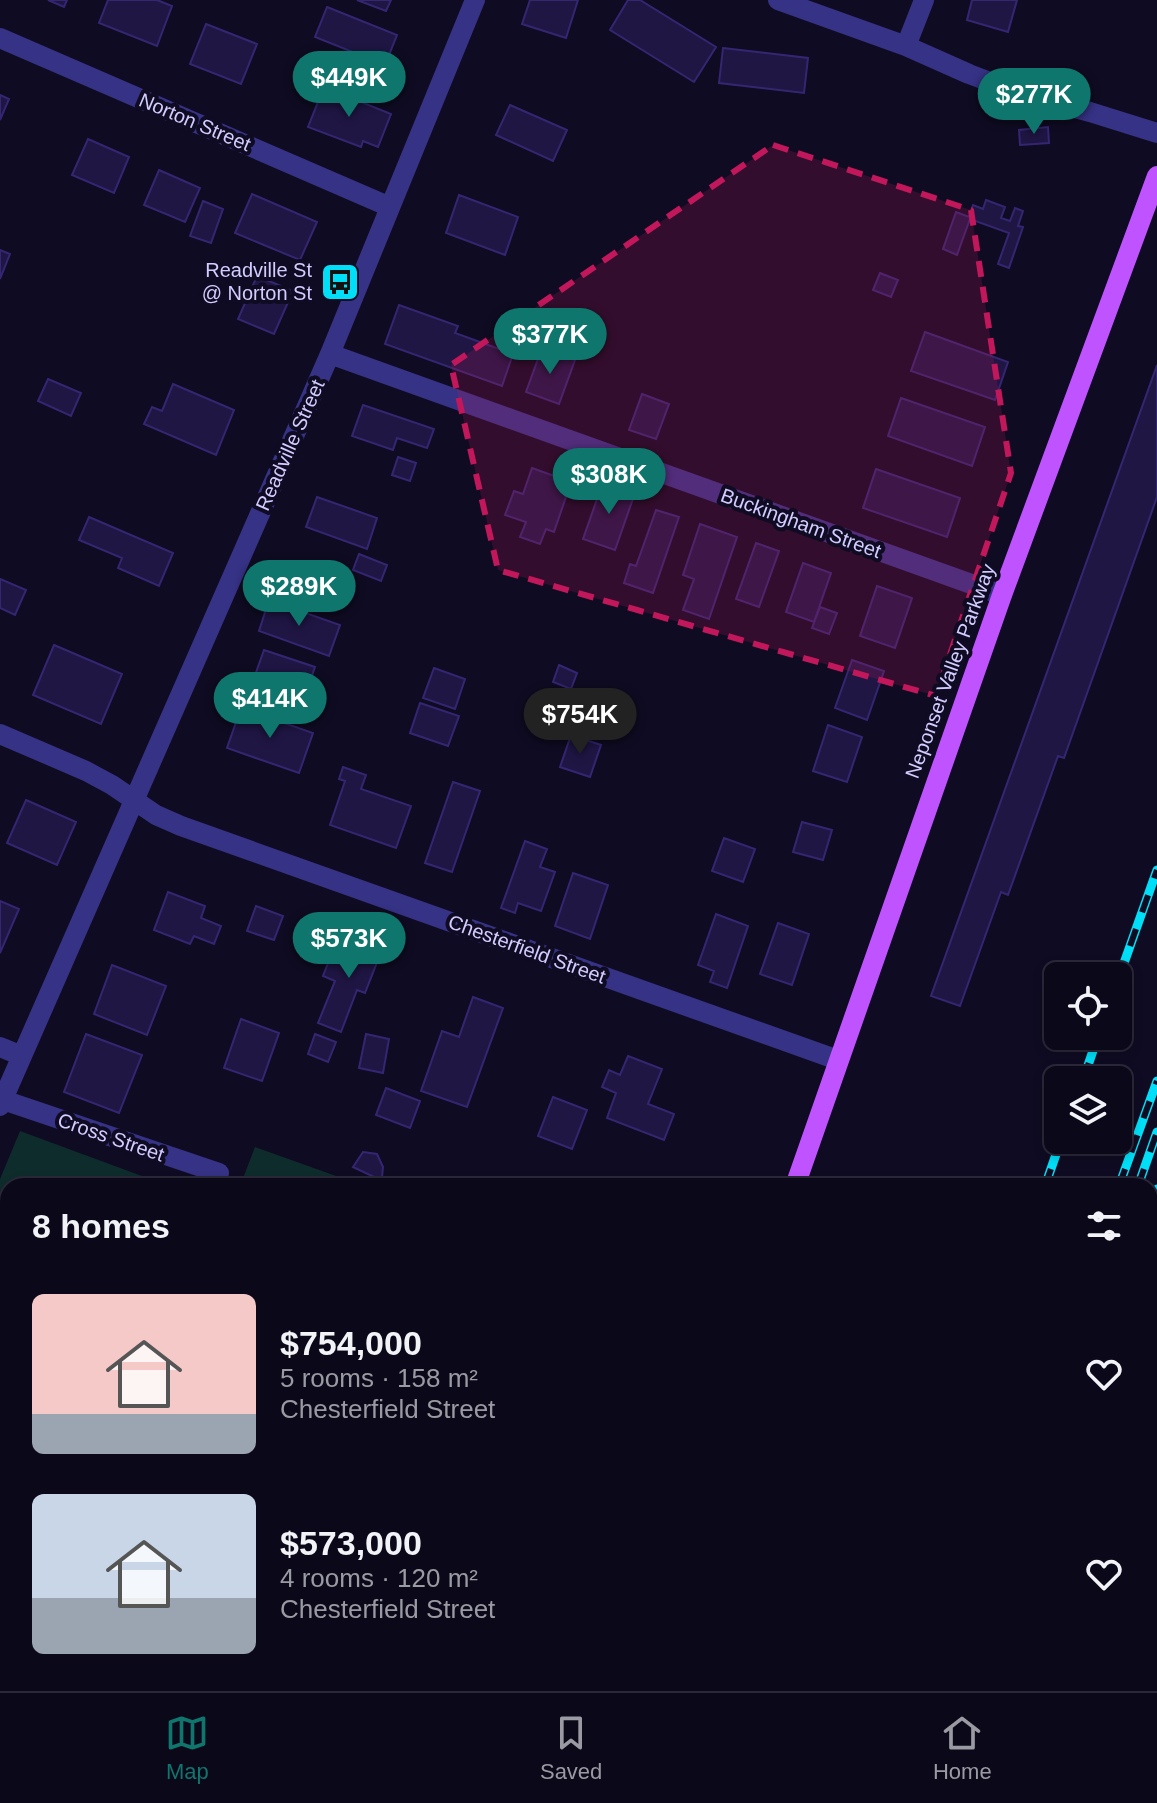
<!DOCTYPE html>
<meta charset="utf-8">
<style>
:root{--surface:#0b081a;--page:#191627;--text:#f1f3f6;--muted:#9a9aa2;--line:#2b2939;--accent:#0f766e}
body{margin:0;font-family:Helvetica,sans-serif;background:var(--page);color:var(--text);height:100vh;display:flex;flex-direction:column;font-size:30px;white-space:nowrap}
*{box-sizing:border-box;margin:0}
p{font-size:26px;color:var(--muted)}
.icon{flex:none;width:44px;height:44px;fill:none;stroke:currentColor;stroke-width:2;stroke-linecap:round;stroke-linejoin:round}
.map{position:relative;flex:1;overflow:hidden}
.sheet{position:absolute;left:0px;top:1178px;width:1158px;height:514px;display:flex;flex-direction:column;background:var(--surface);border-radius:24px 24px 0 0;box-shadow:0 4px 12px #0003,0 0 0 2px var(--line)}
.sheet>*{flex:none}
.tools{position:absolute;left:1044px;top:962px;display:grid;gap:16px}
.tools a{display:grid;place-items:center;width:88px;height:88px;border-radius:12px;background:var(--surface);box-shadow:0 4px 12px #0003,0 0 0 2px var(--line);font-size:40px}
.price{position:absolute;translate:-50% -68px;padding:0 18px;border-radius:28px;background:var(--accent);color:#fff;font-size:26px;line-height:52px;filter:drop-shadow(0 2px 4px #0008)}
.price::after{content:'';position:absolute;left:50%;top:48px;width:24px;height:18px;margin-left:-12px;background:inherit;clip-path:polygon(0 0,100% 0,50% 100%)}
.price.on{background:#222;color:#fff}
ul{padding:0;list-style:none}
li{display:flex;align-items:center;gap:24px;height:200px;padding:0 32px}
li span{display:grid;place-items:center;flex:none;width:224px;height:160px;border-radius:12px;color:#555}
li>.icon{margin-inline-start:auto}
span .icon{width:96px;height:96px;fill:#fffc;stroke-width:1}
li b{font-size:34px}
h2{display:flex;justify-content:space-between;align-items:center;height:96px;padding:0 32px;font-size:34px}
.tabs{display:flex;justify-content:space-around;align-items:center;height:112px;border-top:2px solid var(--line);background:var(--surface);font-size:22px;color:var(--muted)}
.tabs a{display:grid;justify-items:center;gap:4px}
.tabs .on{color:var(--accent)}
.map>svg:first-child{display:block}
</style>
<div class="map">
<svg width="1157" height="1691" viewBox="0 0 1157 1691">
<rect width="100%" height="100%" fill="#0f0b22"/>
<path fill="#0e2c2b" d="M20,1131L169,1186H8V1436L0,1433V1179Z
M255,1147L364,1186H240Z
M0,1595L8,1598V1684H505L499,1691H0Z"/>
<path fill="#1f1644" stroke="#352672" stroke-width="2" d="M48,0H67L64,7Z
M108,0H157L172,6L157,46L99,23Z
M357,0H391L386,11Z
M530,0H578L566,38L522,24Z
M628,0H640L716,47L694,82L610,30Z
M972,0H1017L1008,32L967,20Z
M327,7L397,35L385,65L315,37Z
M206,24L257,44L241,84L190,64Z
M723,48L808,58L804,93L719,83Z
M324,87L391,114L378,147L363,141L361,147L308,127Z
M0,95L9,99L0,120Z
M510,105L567,130L553,161L496,135Z
M1048,127L1049,143L1020,145L1019,130Z
M88,139L129,157L114,193L72,175Z
M159,170L200,188L185,222L144,205Z
M252,194L317,222L300,260L235,233Z
M459,195L518,217L505,255L446,233Z
M986,200L1005,207L1001,218L1010,221L1015,208L1023,211L1018,226L1023,227L1009,268L998,264L1009,233L970,219L957,255L943,249L956,212L969,217L973,205L983,209Z
M203,201L223,209L211,243L190,236Z
M0,250L10,254L0,279Z
M880,273L898,280L891,297L873,290Z
M257,276L293,291L274,334L238,319Z
M399,305L458,326L455,333L513,354L502,386L385,344Z
M925,332L1008,362L995,400L911,371Z
M542,348L575,360L559,404L526,392Z
M1157,365V497L1064,758L1058,756L1008,895L1001,892L960,1006L931,996Z
M48,379L81,393L71,416L38,401Z
M173,384L234,410L216,455L144,424L152,407L162,411Z
M642,394L669,404L656,439L629,430Z
M901,398L985,427L972,466L888,436Z
M363,405L434,429L427,448L397,438L393,450L352,436Z
M398,457L416,463L410,481L392,475Z
M532,468L571,482L554,532L546,529L540,544L520,537L526,522L505,515L514,491L523,494Z
M876,469L960,498L947,537L863,508Z
M603,482L635,493L615,550L583,539Z
M317,497L377,518L367,549L306,527Z
M656,510L679,517L653,593L624,583L630,564L636,566Z
M89,517L173,553L159,586L118,568L122,558L79,540Z
M700,524L737,537L709,619L683,610L694,579L683,575Z
M756,543L779,551L759,607L736,599Z
M359,554L387,565L381,581L353,570Z
M803,563L831,573L814,622L786,612Z
M0,579L26,590L15,615L0,608Z
M877,586L912,598L895,648L860,636Z
M269,600L340,625L329,656L259,631Z
M820,607L837,613L829,634L812,628Z
M54,645L122,674L101,724L33,695Z
M264,650L315,667L300,710L249,692Z
M852,660L884,671L867,720L835,708Z
M559,665L577,673L571,689L553,682Z
M434,668L465,679L455,709L423,698Z
M420,703L459,716L448,746L410,733Z
M241,708L313,733L299,773L227,748Z
M828,725L862,737L847,782L813,771Z
M571,735L601,745L590,777L560,767Z
M343,767L366,775L361,789L411,806L396,848L330,825L345,781L339,779Z
M453,782L480,791L452,872L425,863Z
M26,800L76,822L57,865L7,843Z
M802,822L832,830L823,860L793,852Z
M724,838L755,849L743,882L712,871Z
M525,841L547,849L540,867L555,872L541,911L518,903L515,913L501,908Z
M573,873L608,885L590,939L555,926Z
M168,892L205,906L201,918L221,926L214,944L194,936L190,944L154,930Z
M0,901L19,909L0,953Z
M256,906L283,916L274,940L247,931Z
M716,914L748,926L727,988L710,982L714,971L698,965Z
M778,923L809,934L792,985L760,974Z
M353,935L383,947L365,993L357,990L341,1032L318,1023L335,981L323,976L330,958L342,962Z
M112,965L166,986L147,1035L94,1014Z
M473,997L503,1008L467,1107L421,1091L442,1031L459,1037Z
M241,1019L279,1033L262,1081L224,1068Z
M86,1034L142,1055L119,1113L64,1092Z
M315,1034L336,1042L328,1062L308,1054Z
M366,1034L389,1039L383,1073L359,1068Z
M628,1056L662,1069L648,1104L674,1114L664,1140L607,1118L616,1093L602,1087L609,1070L620,1075Z
M386,1088L420,1101L410,1128L376,1115Z
M553,1097L587,1110L572,1149L538,1136Z
M363,1152L377,1154L383,1167L382,1177H374L353,1167Z
M8,1513V1539L0,1537Z
M0,1558L8,1561L7,1587L0,1584Z"/>
<g fill="none" stroke-linecap="round" stroke-linejoin="round">
<path stroke="#24bcb2" stroke-width="5" stroke-dasharray="4 6" stroke-linecap="butt" d="M0,1644L8,1645
M126,1684L146,1691
M72,1691L74,1684
M157,1691L160,1684"/>
<path stroke="#363285" stroke-width="20" d="M778,0L906,46L969,74L1014,91L1090,112L1157,133
M0,38L390,207
M906,46L924,0
M330,354L1002,595
M0,734L86,771L112,785L156,815L181,826L838,1060
M0,1047L22,1056
M3,1100L219,1173
M0,1106L330,354L475,0"/>
<path stroke="#bf53ff" stroke-width="20" d="M795,1186L1002,595L1157,176
M1150,1674L1157,1677
M545,1691L551,1684"/>
<defs>
<path id="rail" d="M1118,980L1157,870
M1083,1080L1098,1036
M1045,1186L1061,1140
M1119,1186L1157,1081
M1138,1186L1157,1132
M1150,1208L1157,1189
M866,1691L868,1684
M938,1691L941,1684
M957,1691L959,1684
M977,1691L979,1684"/>
</defs>
<use href="#rail" stroke="#00dff7" stroke-width="9"/>
<use href="#rail" stroke="#0f0b22" stroke-width="6" stroke-dasharray="18" stroke-linecap="butt"/>
</g>
<path fill="#c2185b" fill-opacity="0.2" stroke="#c2185b" stroke-width="6" stroke-dasharray="16 10" stroke-linejoin="round" d="M773,145L971,210L1011,473L936,696L498,570L451,365Z"/>
<defs>
<symbol id="bus-square" viewBox="-11 -11 22 22"><rect x="-9" y="-9" width="18" height="18" rx="4" fill="#00dff7" stroke="#0f0b22"/><path d="M-5-6H5V4H4V6H2V4H-2V6H-4V4H-5ZM-3.5-4V0h7V-4ZM-3.5 1.2v1.5H-2V1.2ZM2 1.2v1.5H3.5V1.2Z" fill="#111"/></symbol>
</defs>
<g fill-rule="evenodd">
<use href="#bus-square" x="318" y="260" width="44" height="44"/>
</g>
<g text-anchor="middle" stroke-width="8" stroke-linejoin="round" paint-order="stroke">
<g font-size="20" fill="#d2ccff" stroke="#0f0b22">
<text transform="translate(195 122) rotate(23)" y="7">Norton Street</text>
<text transform="translate(290 445) rotate(-66)" y="7">Readville Street</text>
<text transform="translate(801 523) rotate(20)" y="7">Buckingham Street</text>
<text transform="translate(950 671) rotate(-70)" y="7">Neponset Valley Parkway</text>
<text transform="translate(527 949) rotate(20)" y="7">Chesterfield Street</text>
<text transform="translate(111 1137) rotate(19)" y="7">Cross Street</text>
</g>
<g font-size="20" fill="#d2ccff" stroke="#0f0b22" text-anchor="end">
<text x="312" y="277">Readville St<tspan x="312" dy="23">@ Norton St</tspan></text>
</g>
</g>
</svg>
<div class="tools">
<a><svg class="icon" aria-label="locate" viewBox="0 0 24 24"><circle cx="12" cy="12" r="6"/><path d="M12 2v4M12 18v4M2 12h4M18 12h4"/></svg></a>
<a><svg class="icon" aria-label="layers" viewBox="0 0 24 24"><path d="M12 4l9 5-9 5-9-5zM3 14l9 5 9-5"/></svg></a>
</div>
<b class="price" style="left:349px;top:119px">$449K</b>
<b class="price" style="left:1034px;top:136px">$277K</b>
<b class="price" style="left:550px;top:376px">$377K</b>
<b class="price" style="left:609px;top:516px">$308K</b>
<b class="price" style="left:299px;top:628px">$289K</b>
<b class="price" style="left:270px;top:740px">$414K</b>
<b class="price on" style="left:580px;top:756px">$754K</b>
<b class="price" style="left:349px;top:980px">$573K</b>
<section class="sheet">
<h2>8 homes<svg class="icon" aria-label="filters" viewBox="0 0 24 24"><path d="M4 7h16M4 17h16"/><circle cx="9" cy="7" r="2"/><circle cx="15" cy="17" r="2"/></svg></h2>
<ul>
<li><span style="background:linear-gradient(#f6c9c9 75%,#9aa5b1 0)"><svg class="icon" aria-label="home" viewBox="0 0 24 24"><path d="M3 11l9-7 9 7M6 9v11h12V9"/></svg></span><div><b>$754,000</b><p>5 rooms · 158 m²</p><p>Chesterfield Street</p></div><svg class="icon" aria-label="heart" viewBox="0 0 24 24"><path d="M12 20l-8-8c-3-5 5-10 8-4 3-6 11-1 8 4z"/></svg></li>
<li><span style="background:linear-gradient(#c9d6e8 65%,#9aa5b1 0)"><svg class="icon" aria-label="home" viewBox="0 0 24 24"><path d="M3 11l9-7 9 7M6 9v11h12V9"/></svg></span><div><b>$573,000</b><p>4 rooms · 120 m²</p><p>Chesterfield Street</p></div><svg class="icon" aria-label="heart" viewBox="0 0 24 24"><path d="M12 20l-8-8c-3-5 5-10 8-4 3-6 11-1 8 4z"/></svg></li>
</ul>
</section>
</div>
<nav class="tabs">
<a class="on"><svg class="icon" aria-label="map" viewBox="0 0 24 24"><path d="M3 6l6-2 6 2 6-2v14l-6 2-6-2-6 2zM9 4v14M15 6v14"/></svg>Map</a>
<a><svg class="icon" aria-label="saved" viewBox="0 0 24 24"><path d="M7 4h10v16l-5-4-5 4z"/></svg>Saved</a>
<a><svg class="icon" aria-label="home" viewBox="0 0 24 24"><path d="M3 11l9-7 9 7M6 9v11h12V9"/></svg>Home</a>
</nav>
